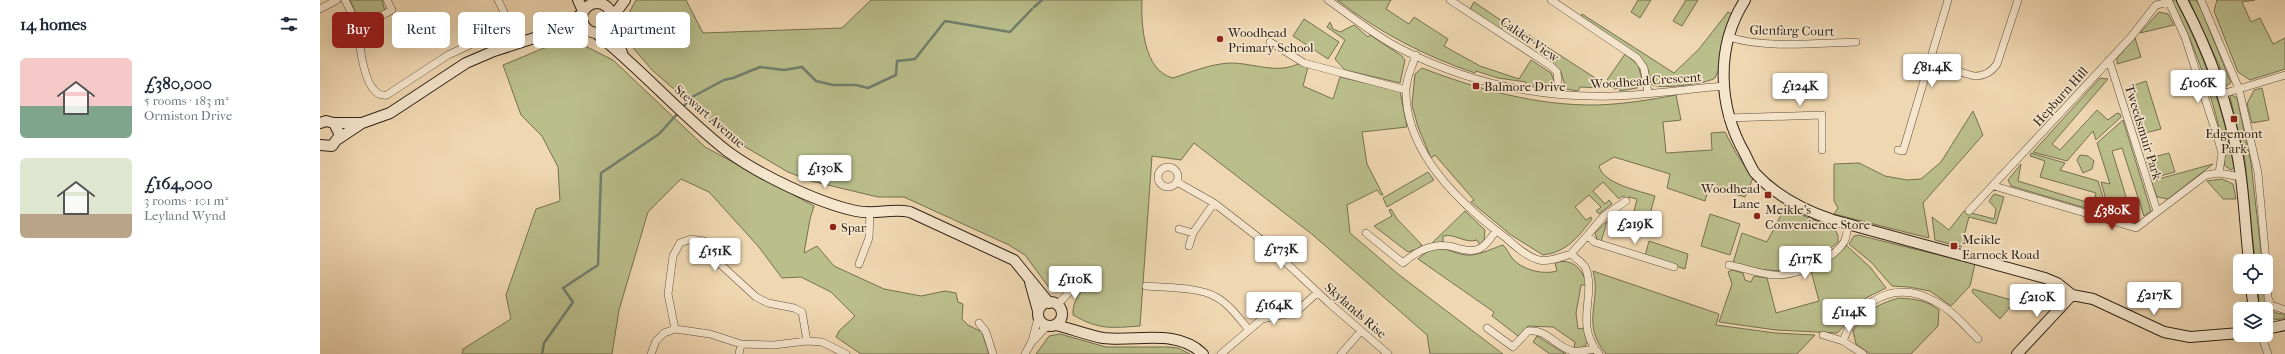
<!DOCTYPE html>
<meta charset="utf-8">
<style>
:root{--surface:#fff;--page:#f6f6f7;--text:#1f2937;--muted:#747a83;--accent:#8f2418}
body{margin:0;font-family:"IM FELL French Canon",serif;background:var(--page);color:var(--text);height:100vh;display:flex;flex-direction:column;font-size:15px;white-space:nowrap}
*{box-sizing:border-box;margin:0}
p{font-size:13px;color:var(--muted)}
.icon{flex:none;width:22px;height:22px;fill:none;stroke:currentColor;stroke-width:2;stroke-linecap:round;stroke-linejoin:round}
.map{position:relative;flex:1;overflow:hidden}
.side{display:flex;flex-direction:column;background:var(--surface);width:320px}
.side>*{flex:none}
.banner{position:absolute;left:12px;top:12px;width:380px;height:36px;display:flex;gap:8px}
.fabs{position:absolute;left:1913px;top:254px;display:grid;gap:8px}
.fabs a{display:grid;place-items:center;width:40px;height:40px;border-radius:6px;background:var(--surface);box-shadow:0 4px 16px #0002;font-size:20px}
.price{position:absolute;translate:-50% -34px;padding:0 9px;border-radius:4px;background:#fff;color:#222;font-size:13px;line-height:26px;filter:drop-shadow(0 1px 2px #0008)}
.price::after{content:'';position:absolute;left:50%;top:24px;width:12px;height:9px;margin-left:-6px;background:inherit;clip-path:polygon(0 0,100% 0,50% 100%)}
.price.active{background:var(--accent);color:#fff}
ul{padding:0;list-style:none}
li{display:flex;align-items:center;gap:12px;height:100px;padding:0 20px}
li span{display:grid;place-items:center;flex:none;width:112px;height:80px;border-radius:6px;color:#555}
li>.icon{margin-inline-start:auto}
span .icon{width:48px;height:48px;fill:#fffc;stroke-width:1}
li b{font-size:17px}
h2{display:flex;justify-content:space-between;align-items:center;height:48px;padding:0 20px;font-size:17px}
.chip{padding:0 14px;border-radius:6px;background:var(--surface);box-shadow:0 4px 16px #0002;font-size:14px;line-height:36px}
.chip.active{background:var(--accent);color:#fff}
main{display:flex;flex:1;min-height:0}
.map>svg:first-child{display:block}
</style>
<main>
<section class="side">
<h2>14 homes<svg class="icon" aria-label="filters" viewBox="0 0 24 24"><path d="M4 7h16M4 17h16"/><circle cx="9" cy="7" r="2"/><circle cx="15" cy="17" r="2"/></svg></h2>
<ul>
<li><span style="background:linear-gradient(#f6c9c9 60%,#7fa58c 0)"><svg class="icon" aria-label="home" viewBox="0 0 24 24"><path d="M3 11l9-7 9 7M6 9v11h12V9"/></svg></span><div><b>£380,000</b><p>5 rooms · 183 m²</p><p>Ormiston Drive</p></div></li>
<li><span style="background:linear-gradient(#dfe7d0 70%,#b9a48a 0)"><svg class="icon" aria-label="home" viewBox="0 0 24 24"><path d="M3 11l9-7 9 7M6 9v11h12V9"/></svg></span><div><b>£164,000</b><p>3 rooms · 101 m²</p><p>Leyland Wynd</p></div></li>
</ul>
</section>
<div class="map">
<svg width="1965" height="354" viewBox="0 0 1965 354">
<rect width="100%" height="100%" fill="#efd7b1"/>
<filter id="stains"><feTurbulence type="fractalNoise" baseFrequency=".005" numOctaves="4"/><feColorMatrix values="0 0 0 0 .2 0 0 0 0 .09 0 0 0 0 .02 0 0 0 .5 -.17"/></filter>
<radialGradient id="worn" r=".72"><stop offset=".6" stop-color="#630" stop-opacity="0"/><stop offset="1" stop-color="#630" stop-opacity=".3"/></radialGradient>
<path fill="#babe8b" stroke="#757051" d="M30,0H62L65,11L43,22L38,18Z
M316,0H366L383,33L522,28L551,0H822C821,23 823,71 853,78C871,72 890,64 910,63C935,63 957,75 980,63L988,67L983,86L1013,99L1020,77L1080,91L1087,127L1042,132L1047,164L1063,195H1061L1057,190L1027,205L1030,233L1078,274L1183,354H1110L1107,335L993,235L874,143L861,160L832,156L820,326C790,328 780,330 753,315C752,300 761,292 770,281L759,270L740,288L730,289L705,255L689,245L584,197H558L491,181L468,172L410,138L332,70L309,43L306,30L310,11Z
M1017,0H1071L1066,9L1089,24L1094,17L1128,39L1124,46L1160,66L1199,79L1211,60L1231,73L1235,83L1227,88L1206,85V82L1178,78L1156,71L1155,73C1104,56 1059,32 1017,0Z
M1318,0H1331L1320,18L1311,12Z
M1366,0H1378L1362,26L1353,21Z
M1851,0H1856C1883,54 1904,108 1914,168L1911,170L1904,165L1905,154C1894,101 1877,48 1851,0Z
M1869,0H1876L1881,9L1911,83L1906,86L1899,65Z
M1897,0H1935L1922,2L1931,22L1940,18L1953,44L1965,38V69L1930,80L1918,72L1894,11Z
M1154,2L1185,23L1181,30L1150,9Z
M1408,12L1412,14L1403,38L1399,69L1395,78C1387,84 1337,90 1331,84L1327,66L1319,56L1261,16L1262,14L1354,73L1379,49Z
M1839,12L1848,14L1854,25L1820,33Z
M984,19L1019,42L1008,59L973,36Z
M1010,22L1013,29L1020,32L1034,25L1048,37L1050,35L1082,56L1085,60L1080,83L1025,70L1015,59L1025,40L1007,27Z
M1190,23L1283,83L1281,88L1260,87L1258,91L1246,89L1241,72L1230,61L1233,55L1188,26Z
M1815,38L1821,57L1797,64V58Z
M259,43L293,60L385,147L494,206L490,219L484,253L497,246L514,266L564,289L601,296L625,291L636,293L638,302L643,304L642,319L648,325L662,332L669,354H541L516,337L519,331L535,316L511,292L481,277L462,278L438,246L389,192L361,179L328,212L299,310L292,354H142L143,349L191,319L186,295L216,209L240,201L238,167L222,136L201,115L183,65L224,48Z
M1305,54L1318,65L1322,79L1317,88L1300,91L1299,88L1294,89L1285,83Z
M1102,68C1157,89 1217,106 1277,105C1304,104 1330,100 1356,95L1361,120L1343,122L1346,153L1392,150L1391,133L1405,132L1416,153L1433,178L1425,197L1389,186L1385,201L1347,188L1350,174L1294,157L1279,166C1283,184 1320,191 1335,196L1326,228L1311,223L1317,199L1309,197L1308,199L1302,196L1299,199L1283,182L1273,191L1285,204L1289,200L1292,204L1279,214L1276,211L1281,207L1269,195L1255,207L1266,220L1271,217L1272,219C1258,237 1247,252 1223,255L1191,235L1151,202L1154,200L1115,155L1111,158L1098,127L1092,105L1095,74Z
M1780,78L1788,79L1732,144L1740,150L1777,110L1788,120L1797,113L1800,114L1801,117L1776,140L1773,131L1747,161L1713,152Z
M1826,81L1841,129L1825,133L1809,87Z
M1942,88L1949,120L1932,123L1927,104L1934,90Z
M1912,95L1917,98L1931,163L1942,261H1935L1925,160L1910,97Z
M1653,111L1663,135L1603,203L1609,238L1514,214L1518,208L1514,201V164L1539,163L1565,176L1587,180L1601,179L1621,162Z
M1803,120L1831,211L1824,216L1802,148L1792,151L1807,200L1792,205L1794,211L1792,215L1781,216L1785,196L1781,182L1790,184L1777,143Z
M1711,153L1745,163L1740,170L1778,181L1783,197L1779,212L1691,186L1688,180L1701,164L1698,181L1773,204L1776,193L1720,177L1725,161L1710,156Z
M1849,153L1855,172L1832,178L1826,159Z
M1760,155L1768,156L1774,161L1772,169L1763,173L1757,160Z
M1893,164L1848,199L1837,197L1831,181Z
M1108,172L1114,180L1067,207L1063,198Z
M1902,179L1913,184L1916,199H1903L1887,181Z
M1674,194L1684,197L1676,224L1649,217L1641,247L1615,240L1612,217L1629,230L1644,211L1674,219L1676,209L1669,201Z
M1071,209L1077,219L1102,245L1097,249L1088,252L1054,226L1072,216L1069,210Z
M1467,209L1514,228L1518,235V242C1481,274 1460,276 1413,263L1422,233L1447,242L1462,213L1464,214Z
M1145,211L1165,230L1164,240L1160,245L1157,240C1145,244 1135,233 1123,236V242L1111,244Z
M1390,214L1420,224L1410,255L1381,246Z
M1287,221L1281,242L1277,239L1275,233Z
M1538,235L1655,264L1650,286L1631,306L1610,291L1589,287L1572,286L1551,262L1529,244L1534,236Z
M1329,241L1368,254L1365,269L1325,256Z
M1183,245C1187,249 1189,254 1192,258C1202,270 1223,275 1237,271L1235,263C1252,257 1264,270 1266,285H1261L1256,313L1258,329L1264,328L1268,342L1264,347L1254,348L1255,342L1233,327L1208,326L1198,336L1172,316L1174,312L1098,259C1121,237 1131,257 1152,255C1162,254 1173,248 1183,245Z
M1526,245L1550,267L1566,288C1554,294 1541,299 1532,309C1526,317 1526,327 1517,333L1456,330L1399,322L1412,284L1408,272L1412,270L1423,273L1425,280L1431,282L1434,276L1447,278L1456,313L1499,301L1491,271L1517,255Z
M1273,271L1399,314L1396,325L1455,333L1495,335L1477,354H1286C1260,323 1282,301 1273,271Z
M1938,287H1944C1945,301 1948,315 1965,314V318C1958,320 1953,320 1946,316V309H1939Z
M1653,289L1695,301L1680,319L1652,292Z
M1579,298C1594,299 1607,300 1619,310L1618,326L1591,354H1550L1536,344L1533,331C1545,312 1557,304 1579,298Z
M740,334L786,347H848L858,348L870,354H716L729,336Z
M1217,336L1246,354H1230L1213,342Z"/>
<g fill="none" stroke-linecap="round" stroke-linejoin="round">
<path stroke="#707e6d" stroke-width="2.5" d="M714,7L722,0
M362,108L372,97L404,80L413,78L440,67L464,70L482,67L496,81L513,85H536L548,88L576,75L577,61L595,59L625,21L690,32L712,9
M222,354L224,343L253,302L243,288L278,265L281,173L339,134L359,112"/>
<defs>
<path id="street" d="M25,0L39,28L72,10L67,0
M1008,0C1031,16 1054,35 1079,48C1145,82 1218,98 1292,96C1329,95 1367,89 1404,86
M1130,0L1231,66L1237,72L1239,95
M1231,0L1317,58L1324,68L1328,93
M1848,0L1865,37L1898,139L1902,153L1899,173L1921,177
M1881,0L1919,89L1938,173L1946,261
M0,9L17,0
M39,28C39,44 44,99 67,95L128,55L178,32C190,21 185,13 178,0
M1409,37C1446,49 1497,43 1536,42
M950,42L984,63L1086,90
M1096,55C1092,67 1086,78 1086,90C1085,153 1140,204 1186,238C1195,246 1207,257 1219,260C1230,262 1241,257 1251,254C1255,258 1265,264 1266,269C1276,296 1254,325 1279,354
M1789,60L1837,211
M1610,63L1654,76C1665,76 1671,72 1677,64L1698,0
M1902,94L1965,75
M1408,118L1502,115V150
M1578,150L1583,151L1628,0
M838 177a10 10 0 1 1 20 0a10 10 0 1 1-20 0Z
M857,182L894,203L943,241L1009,303L1068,354
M1674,186L1816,228L1886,175L1899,173
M1649,211L1811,37L1836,5L1849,2
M859,229L873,233
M1046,233L1083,263C1095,252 1112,243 1129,246C1139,248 1149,253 1159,249C1166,246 1171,237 1176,231
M1268,236L1274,242L1354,267
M869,246L873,233L894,203
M1251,254L1284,216L1306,201
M1946,263L1948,298L1951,305L1965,310
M539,264L549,238L550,212
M1409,265C1424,268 1439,274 1454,275C1475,276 1512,261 1524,242C1527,237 1527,230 1528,224
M826,286C846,288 880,287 896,297C909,304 919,318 929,330
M737,305L759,282
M659,323L666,332L673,354
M1167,328L1193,347L1208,331C1228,329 1235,347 1253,351C1260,352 1268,350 1275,349
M355,329L348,294L353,256L360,243L371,239L384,241L399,263L436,297L448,303L474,308L482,312L487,341
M1503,335L1523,341L1543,354
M1941,335L1948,354
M712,341L718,318
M1523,341C1538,301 1574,279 1614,301C1631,309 1645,326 1658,339
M331,354L336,341L344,333L355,329L390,334L421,344L454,345L487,341L502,342L526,354
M419,354L421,344
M705,354L711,343L727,326
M901,354L942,319L976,312L997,293
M1021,354L1041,331"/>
<path id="secondary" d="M258,0L263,11
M1425,0C1395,47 1398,107 1425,154C1428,160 1431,167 1435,173C1456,196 1483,210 1513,220L1725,278L1737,283L1752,295L1773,299L1844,332L1870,337L1920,333
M1862,0C1888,49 1908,103 1918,158C1924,191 1925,227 1929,261
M262 18a15 15 0 1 1 30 0a15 15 0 1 1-30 0Z
M292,18L305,0
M291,23L302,53
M239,30H268
M276,33C322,70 361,115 407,151C438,174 498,203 536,211C554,215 572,208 590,212L694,260L729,303
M0,123L6,121L14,123L20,135L12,146L0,145
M14,123H42
M18,139L42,123L70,113L146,63L174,51L239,30L263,13
M710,282L718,311
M1931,287L1934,309
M718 314a12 12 0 1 1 24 0a12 12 0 1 1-24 0Z
M736,325C752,329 767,335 783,338C817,342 856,328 883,354
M1946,329L1965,325
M1697,354L1752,295"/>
</defs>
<use href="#street" stroke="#60503e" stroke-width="8"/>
<use href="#secondary" stroke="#302317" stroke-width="12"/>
<use href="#street" stroke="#f5e5cc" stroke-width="7"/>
<use href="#secondary" stroke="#f5e5cc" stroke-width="10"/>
</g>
<g fill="#8f2418" stroke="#f5e5cc" stroke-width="1.5">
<circle cx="900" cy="39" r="4"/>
<rect x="1152" y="82" width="8" height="8" rx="2"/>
<rect x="1910" y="115" width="8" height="8" rx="2"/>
<rect x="1444" y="191" width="8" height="8" rx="2"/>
<circle cx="1437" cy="216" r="4"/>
<circle cx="513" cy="227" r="4"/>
<rect x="1630" y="242" width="8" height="8" rx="2"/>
</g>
<g text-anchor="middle" stroke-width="3.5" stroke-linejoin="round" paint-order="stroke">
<g font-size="13" fill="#302317" stroke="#f5e5cc">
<text transform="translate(1472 30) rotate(1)" y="5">Glenfarg Court</text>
<text transform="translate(1210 39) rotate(35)" y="5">Calder View</text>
<text transform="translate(1326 80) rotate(-4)" y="5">Woodhead Crescent</text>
<text transform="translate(1740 96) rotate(-48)" y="5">Hepburn Hill</text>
<text transform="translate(390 116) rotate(41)" y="5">Stewart Avenue</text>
<text transform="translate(1824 132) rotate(73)" y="5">Tweedsmuir Park</text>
<text transform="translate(1036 310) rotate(41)" y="5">Skylands Rise</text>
</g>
<g font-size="13" fill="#302317" stroke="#f5e5cc" text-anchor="start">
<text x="908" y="37">Woodhead<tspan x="908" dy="15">Primary School</tspan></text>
<text x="1164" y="91">Balmore Drive</text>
<text x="1914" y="138" text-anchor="middle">Edgemont<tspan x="1914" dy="15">Park</tspan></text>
<text x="1440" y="193" text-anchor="end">Woodhead<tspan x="1440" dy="15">Lane</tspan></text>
<text x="1445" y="214">Meikle's<tspan x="1445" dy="15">Convenience Store</tspan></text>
<text x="521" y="232">Spar</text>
<text x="1642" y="244">Meikle<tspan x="1642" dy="15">Earnock Road</tspan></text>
</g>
</g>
<rect width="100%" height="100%" filter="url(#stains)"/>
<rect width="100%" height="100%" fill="url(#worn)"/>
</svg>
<div class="fabs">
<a><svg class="icon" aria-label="locate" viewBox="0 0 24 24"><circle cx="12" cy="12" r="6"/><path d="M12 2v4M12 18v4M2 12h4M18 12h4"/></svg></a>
<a><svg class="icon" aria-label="layers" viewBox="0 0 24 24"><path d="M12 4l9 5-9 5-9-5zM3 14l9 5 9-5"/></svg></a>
</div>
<b class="price" style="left:1612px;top:88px">£81.4K</b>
<b class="price" style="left:1878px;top:104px">£106K</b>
<b class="price" style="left:1480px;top:107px">£124K</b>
<b class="price" style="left:505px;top:189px">£130K</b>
<b class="price active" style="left:1792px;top:231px">£380K</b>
<b class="price" style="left:1315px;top:245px">£219K</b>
<b class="price" style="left:961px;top:270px">£173K</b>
<b class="price" style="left:395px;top:272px">£151K</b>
<b class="price" style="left:1485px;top:280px">£117K</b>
<b class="price" style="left:755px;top:300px">£110K</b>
<b class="price" style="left:1834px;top:316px">£217K</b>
<b class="price" style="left:1717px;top:318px">£210K</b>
<b class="price" style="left:954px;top:326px">£164K</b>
<b class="price" style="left:1529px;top:333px">£114K</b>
<div class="banner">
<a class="chip active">Buy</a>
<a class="chip">Rent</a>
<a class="chip">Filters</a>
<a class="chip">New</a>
<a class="chip">Apartment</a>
</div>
</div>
</main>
